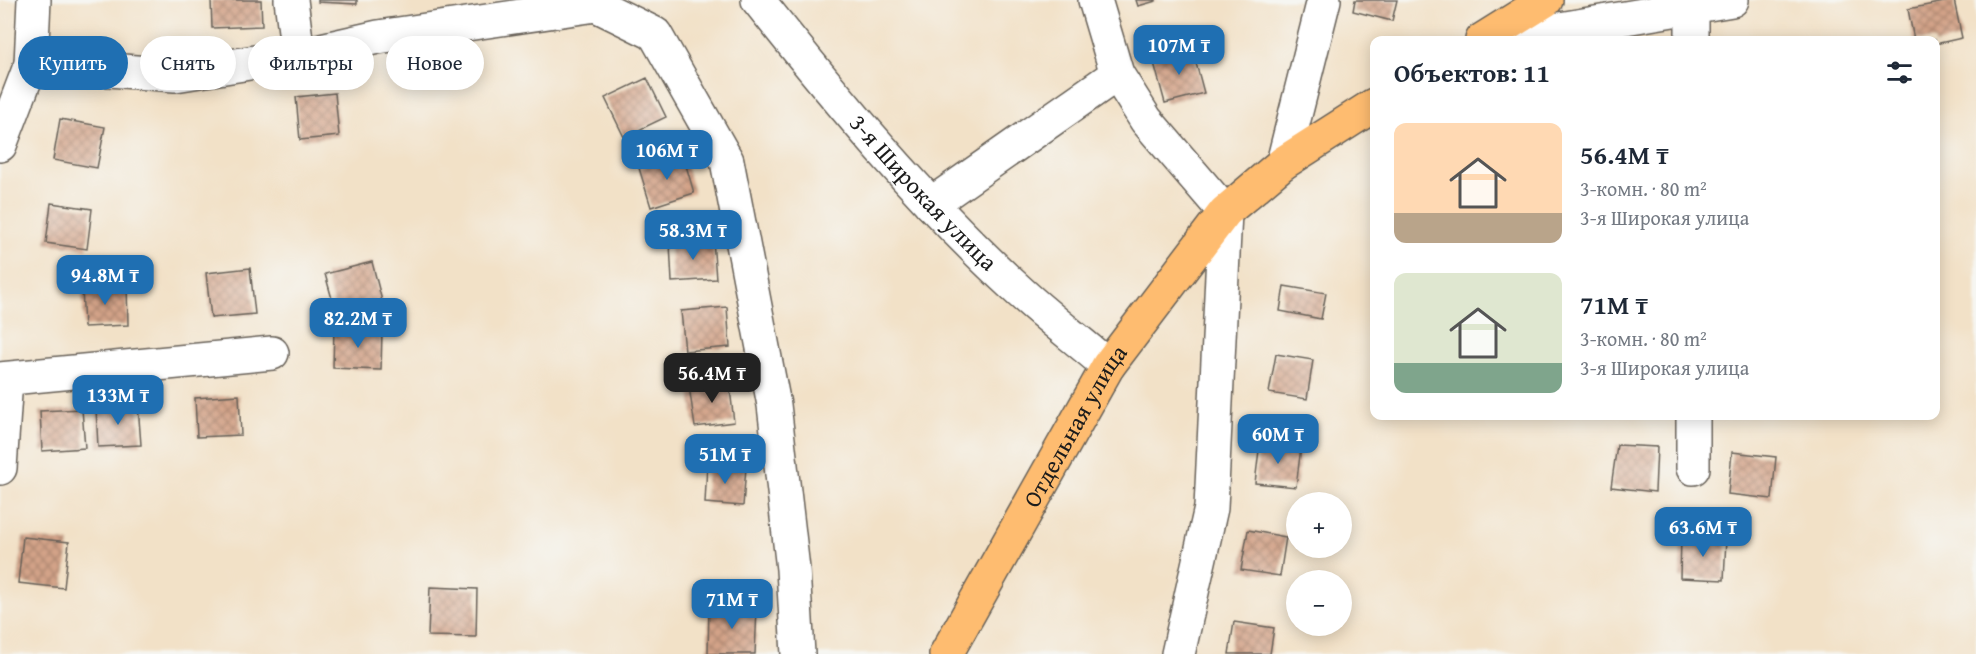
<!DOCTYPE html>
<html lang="ru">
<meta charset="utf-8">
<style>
:root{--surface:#fff;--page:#f6f6f7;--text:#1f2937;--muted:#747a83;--accent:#1f6fb2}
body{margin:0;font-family:"Gentium Book Plus",serif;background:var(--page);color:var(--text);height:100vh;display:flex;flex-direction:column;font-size:22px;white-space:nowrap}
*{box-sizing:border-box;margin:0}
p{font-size:20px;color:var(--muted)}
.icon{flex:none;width:33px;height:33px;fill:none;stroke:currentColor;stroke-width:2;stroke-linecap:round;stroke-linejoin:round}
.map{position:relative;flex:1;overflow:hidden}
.drawer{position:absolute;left:1370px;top:36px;width:570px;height:384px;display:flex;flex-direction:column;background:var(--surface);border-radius:12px;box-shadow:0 3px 15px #0003}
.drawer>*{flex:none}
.banner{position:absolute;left:18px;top:36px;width:570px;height:54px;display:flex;gap:12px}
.tools{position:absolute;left:1286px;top:492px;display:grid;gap:12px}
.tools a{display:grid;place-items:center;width:66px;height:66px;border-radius:50%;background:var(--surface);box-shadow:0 3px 15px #0003;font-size:30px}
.price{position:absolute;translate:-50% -51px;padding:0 14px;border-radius:12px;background:var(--accent);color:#fff;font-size:20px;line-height:39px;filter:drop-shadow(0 2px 3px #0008)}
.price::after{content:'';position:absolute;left:50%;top:36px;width:18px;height:14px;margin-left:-9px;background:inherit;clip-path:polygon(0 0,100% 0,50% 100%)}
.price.selected{background:#222;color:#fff}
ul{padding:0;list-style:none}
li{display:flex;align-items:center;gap:18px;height:150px;padding:0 24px}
li span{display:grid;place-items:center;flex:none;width:168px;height:120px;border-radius:12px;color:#555}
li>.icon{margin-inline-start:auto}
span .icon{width:72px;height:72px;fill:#fffc;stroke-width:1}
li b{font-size:26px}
h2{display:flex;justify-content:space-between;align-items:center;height:72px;padding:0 24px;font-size:26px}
.tag{padding:0 21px;border-radius:27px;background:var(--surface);box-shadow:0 3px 15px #0003;font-size:21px;line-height:54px}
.tag.selected{background:var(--accent);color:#fff}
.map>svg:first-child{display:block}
</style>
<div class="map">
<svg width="1976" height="654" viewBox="0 0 1976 654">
<defs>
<pattern id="building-cross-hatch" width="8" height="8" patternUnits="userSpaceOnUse" patternTransform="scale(1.5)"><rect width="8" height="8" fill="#d3a388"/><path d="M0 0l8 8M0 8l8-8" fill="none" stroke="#aa846e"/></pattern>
</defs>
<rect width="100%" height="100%" fill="#f6f6f2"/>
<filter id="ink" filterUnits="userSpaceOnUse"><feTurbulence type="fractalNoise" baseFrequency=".0167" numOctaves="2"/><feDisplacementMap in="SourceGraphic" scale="12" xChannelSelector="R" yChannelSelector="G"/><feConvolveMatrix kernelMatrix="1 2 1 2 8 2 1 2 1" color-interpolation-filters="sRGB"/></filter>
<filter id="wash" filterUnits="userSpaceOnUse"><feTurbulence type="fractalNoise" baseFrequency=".008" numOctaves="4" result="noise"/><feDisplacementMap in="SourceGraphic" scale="24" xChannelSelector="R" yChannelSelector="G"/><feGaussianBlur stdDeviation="1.35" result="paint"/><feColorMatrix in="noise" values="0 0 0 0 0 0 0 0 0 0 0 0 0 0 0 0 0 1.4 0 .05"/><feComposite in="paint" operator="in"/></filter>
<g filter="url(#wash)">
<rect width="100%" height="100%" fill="#f2e1c7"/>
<g id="blocks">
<path fill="url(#building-cross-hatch)" d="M211,0H261L262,26L212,28Z
M318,0H357V4L318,2Z
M1136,0H1156V1L1138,6Z
M1355,0H1397L1392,21L1353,11Z
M1954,0L1962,38L1935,44V40H1914L1908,9Z
M1192,48L1204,93L1165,103L1153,59Z
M647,78L666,117L624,137L605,98Z
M335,93L339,136L300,140L296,97Z
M60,119L105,127L97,168L53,160Z
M683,155L694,193L651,207L639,168Z
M51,203L92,209L87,249L46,243Z
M713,240L716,279L672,282L670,243Z
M372,262L382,301L336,313L325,274Z
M250,268L255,314L211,318L206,273Z
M127,286L128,325L84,327L82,288Z
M1284,286L1326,293L1321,319L1280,311Z
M727,307L730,347L685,351L681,311Z
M334,328L382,330L381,370L333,368Z
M1276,354L1313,360L1307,399L1269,393Z
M729,381L734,422L695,427L689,386Z
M239,395L241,435L197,437L195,398Z
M138,405L141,445L98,447L96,408Z
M82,409L85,448L42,451L40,411Z
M1260,442L1301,447L1296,487L1255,483Z
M1617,445L1657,447L1655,492L1611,487Z
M1732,452L1776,457L1772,499L1728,494Z
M707,464L746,467L743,506L705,503Z
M1248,530L1286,537L1280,576L1241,570Z
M23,537L69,542L64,588L18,583Z
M1681,537L1726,539L1724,580L1680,578Z
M430,587L477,589L476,637L428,636Z
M709,606L757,608L755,654H708Z
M1234,622L1274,628L1270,654H1229Z"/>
</g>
</g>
<g filter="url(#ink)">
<use href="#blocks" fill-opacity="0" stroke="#676158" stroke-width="1.5"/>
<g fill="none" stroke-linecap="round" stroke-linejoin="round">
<defs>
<g id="minor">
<path d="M291,0L298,55"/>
<path id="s1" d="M758,0C838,101 922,202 1017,289C1046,316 1078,340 1108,366"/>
<path d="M1095,0L1117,74L1146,120L1225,212L1211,508L1178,654"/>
<path d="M1692,6V40"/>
<path d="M1495,40L1732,0"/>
<path d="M31,64L175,75L298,55L378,37L596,5L655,34L727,161L774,405L793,569L798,654"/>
<path d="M0,145L31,64L34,0"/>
<path d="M1283,163L1324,0"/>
<path d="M931,204L1117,74"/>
<path d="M0,379L272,353"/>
<path d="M1693,416V468"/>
<path d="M0,468L6,379"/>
</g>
<g id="major">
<path d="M1482,40L1546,0"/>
<path id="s2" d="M946,654L1108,366L1225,212L1283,163L1374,105"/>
</g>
</defs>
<use href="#minor" stroke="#676158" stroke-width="36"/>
<use href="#major" stroke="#676158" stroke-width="36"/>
<use href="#minor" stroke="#fff" stroke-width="33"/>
<use href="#major" stroke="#febc70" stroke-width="33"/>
</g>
</g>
<g text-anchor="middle" stroke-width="4.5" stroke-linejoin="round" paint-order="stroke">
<g font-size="24" fill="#1c1c1c" stroke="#f6f6f2">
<text dy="8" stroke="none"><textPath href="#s1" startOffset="254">3-я Широкая улица</textPath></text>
<text dy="8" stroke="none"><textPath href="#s2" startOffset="262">Отдельная улица</textPath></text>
</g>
</g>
</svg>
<div class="tools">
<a>+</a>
<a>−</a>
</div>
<b class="price" style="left:1179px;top:76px">107M ₸</b>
<b class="price" style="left:667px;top:181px">106M ₸</b>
<b class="price" style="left:693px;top:261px">58.3M ₸</b>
<b class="price" style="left:105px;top:306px">94.8M ₸</b>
<b class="price" style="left:358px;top:349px">82.2M ₸</b>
<b class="price selected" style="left:712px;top:404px">56.4M ₸</b>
<b class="price" style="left:118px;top:426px">133M ₸</b>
<b class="price" style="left:1278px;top:465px">60M ₸</b>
<b class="price" style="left:725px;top:485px">51M ₸</b>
<b class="price" style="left:1703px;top:558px">63.6M ₸</b>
<b class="price" style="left:732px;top:630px">71M ₸</b>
<div class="banner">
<a class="tag selected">Купить</a>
<a class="tag">Снять</a>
<a class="tag">Фильтры</a>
<a class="tag">Новое</a>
</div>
<section class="drawer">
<h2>Объектов: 11<svg class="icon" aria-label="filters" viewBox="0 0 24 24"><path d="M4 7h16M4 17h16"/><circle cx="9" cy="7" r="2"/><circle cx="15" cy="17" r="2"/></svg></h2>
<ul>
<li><span style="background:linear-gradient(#ffd9b3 75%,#b9a48a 0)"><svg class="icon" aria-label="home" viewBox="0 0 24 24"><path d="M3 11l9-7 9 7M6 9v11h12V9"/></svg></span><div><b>56.4M ₸</b><p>3-комн. · 80 m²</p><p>3-я Широкая улица</p></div></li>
<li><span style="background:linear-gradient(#dfe7d0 75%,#7fa58c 0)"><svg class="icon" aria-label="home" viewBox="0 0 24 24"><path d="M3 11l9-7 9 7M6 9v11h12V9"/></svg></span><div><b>71M ₸</b><p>3-комн. · 80 m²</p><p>3-я Широкая улица</p></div></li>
</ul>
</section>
</div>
